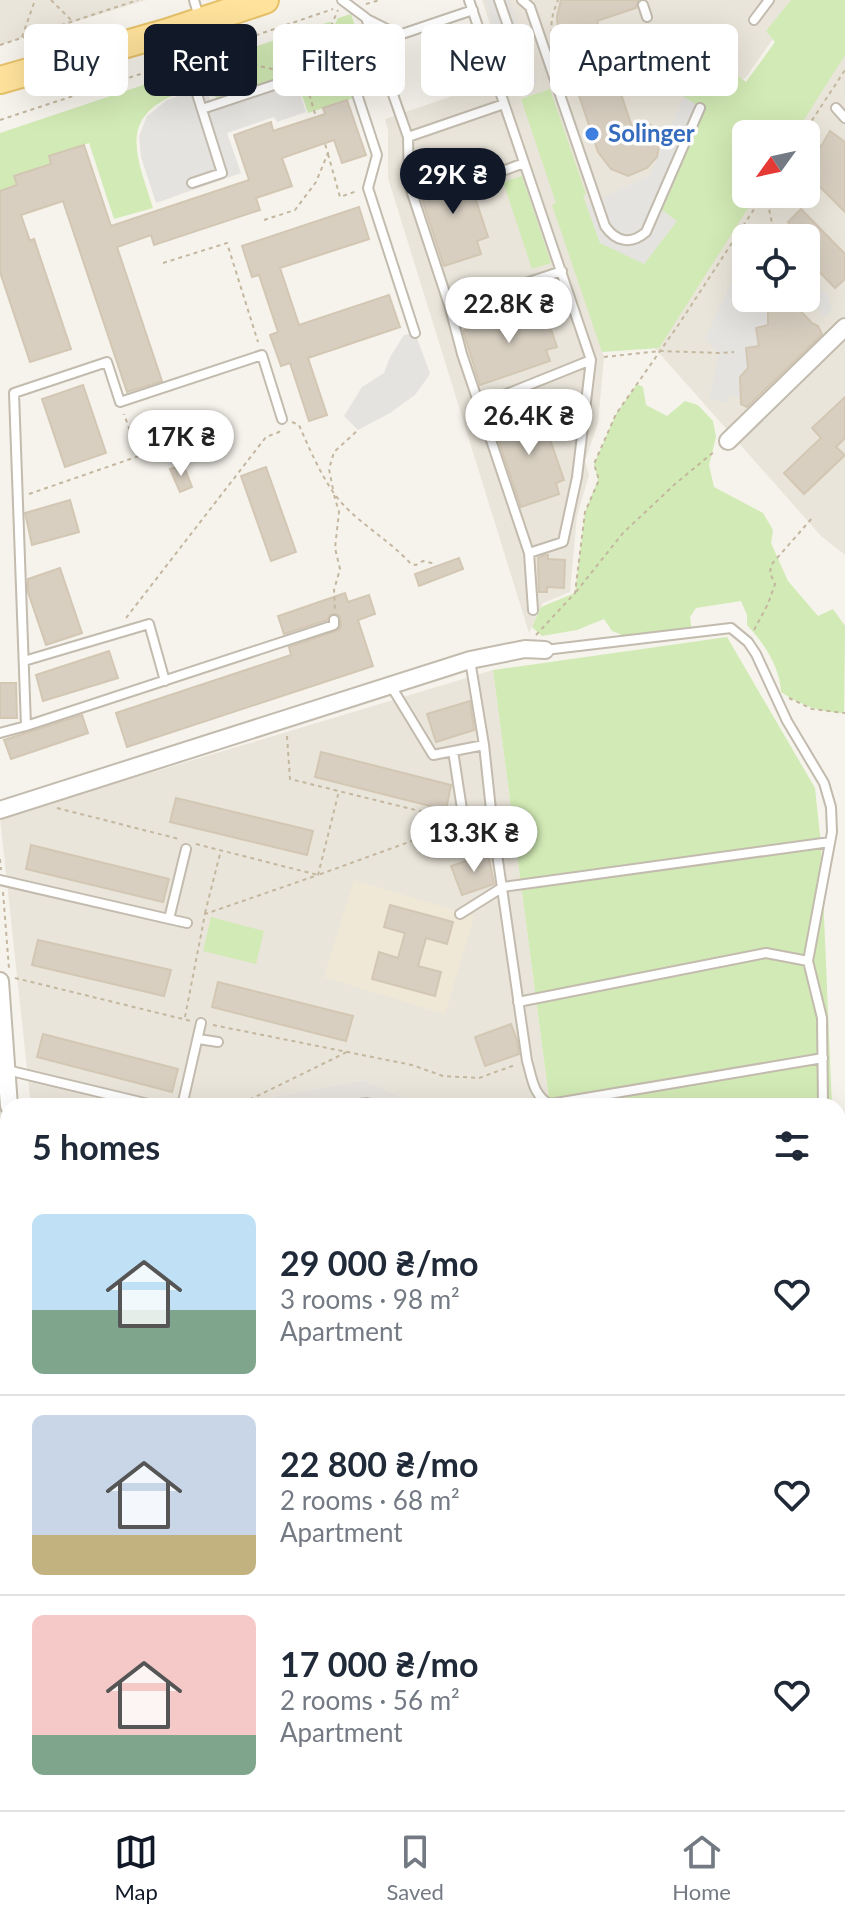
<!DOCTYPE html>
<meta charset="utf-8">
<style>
:root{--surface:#fff;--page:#f2f2f3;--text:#1f2937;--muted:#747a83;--line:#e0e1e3;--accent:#111827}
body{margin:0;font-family:Lato,sans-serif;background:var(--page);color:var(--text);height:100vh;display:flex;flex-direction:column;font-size:30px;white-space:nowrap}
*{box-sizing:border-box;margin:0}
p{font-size:26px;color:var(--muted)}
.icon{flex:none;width:44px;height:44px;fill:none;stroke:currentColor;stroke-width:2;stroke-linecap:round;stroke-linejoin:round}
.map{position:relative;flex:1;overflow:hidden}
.drawer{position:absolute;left:0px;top:1098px;width:846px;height:712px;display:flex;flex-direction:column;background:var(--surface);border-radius:24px 24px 0 0;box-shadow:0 8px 32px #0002}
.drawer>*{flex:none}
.top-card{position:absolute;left:24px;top:24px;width:798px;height:72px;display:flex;gap:16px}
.needle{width:52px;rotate:237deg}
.tools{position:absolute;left:732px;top:120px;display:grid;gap:16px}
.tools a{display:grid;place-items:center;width:88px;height:88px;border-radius:12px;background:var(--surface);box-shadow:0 8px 32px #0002;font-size:40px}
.price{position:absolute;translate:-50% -68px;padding:0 18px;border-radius:28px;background:#fff;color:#222;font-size:26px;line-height:52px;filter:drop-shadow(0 2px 4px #0008)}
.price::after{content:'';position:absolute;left:50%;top:48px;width:24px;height:18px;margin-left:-12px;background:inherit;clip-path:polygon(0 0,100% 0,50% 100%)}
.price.on{background:var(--accent);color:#fff}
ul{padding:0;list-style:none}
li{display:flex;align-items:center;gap:24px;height:200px;padding:0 32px}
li+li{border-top:2px solid var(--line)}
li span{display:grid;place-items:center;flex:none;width:224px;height:160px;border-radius:12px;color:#555}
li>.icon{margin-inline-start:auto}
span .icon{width:96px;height:96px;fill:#fffc;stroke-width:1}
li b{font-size:34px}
h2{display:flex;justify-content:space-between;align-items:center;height:96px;padding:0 32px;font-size:34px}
.chip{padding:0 28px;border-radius:12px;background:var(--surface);box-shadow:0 8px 32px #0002;font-size:28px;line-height:72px}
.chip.on{background:var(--accent);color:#fff}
.tab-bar{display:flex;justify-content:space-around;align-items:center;height:112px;border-top:2px solid var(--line);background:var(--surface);font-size:22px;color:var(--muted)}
.tab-bar a{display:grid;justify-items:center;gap:4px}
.tab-bar .on{color:var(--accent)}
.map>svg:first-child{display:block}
</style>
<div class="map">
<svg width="845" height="1810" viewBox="0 0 845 1810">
<rect width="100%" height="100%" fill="#f6f3ec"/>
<path fill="#eae5da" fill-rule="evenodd" d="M0,0H146L0,45Z
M482,0H800L747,76L705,110L677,221L644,264L564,237L604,357L598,423L585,461L589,475L577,516L570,592L543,603L529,633L388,178V130L385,119L508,77Z
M845,48V555L821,536L652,345L750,194H806V134H789ZM746,238H806V298H746Z
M493,670L550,1106H424L363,1080L223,1106H31L0,818Z
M0,1077L8,1214V1294L0,1293Z
M838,1619L845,1621V1810H769L771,1802H838Z"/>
<path fill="#e6e2dd" d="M363,1080L424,1106H223Z
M0,1567L8,1569V1802H218L219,1810H0Z"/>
<path fill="#efe8d6" d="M354,880L474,916L445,1014L324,977Z"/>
<path fill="#d2eab5" d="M791,0H845V55L795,134H746V194H757L659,348L602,352L552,205L556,203L521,99L550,89L586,194L583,196L600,243L661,210L705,110L684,97L682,92L702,48L746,82L775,42L766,31Z
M351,14L376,91L308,113L295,75L221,100L210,94L201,65L217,60L225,62L227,56L329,22L335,24L338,18Z
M179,73L184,91C116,116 136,153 153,208L114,219L89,143L49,156L51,164L15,176L17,185L0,191V133Z
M522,176L551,263L532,269L503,182Z
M637,384L643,387L646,405L667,416L685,401L698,405L713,421L716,437L709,465L714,487L763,513L773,530L771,543L788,581L818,616L833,609L845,626L844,713C820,712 802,706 781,692C780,667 764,643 747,625V615L741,601L696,608L690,617L692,632L622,641L620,634L612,631L604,619L577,630L542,636L532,627L541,607L575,593L585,512L598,480L594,464L616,414Z
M727,637L815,788L821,845L832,1106H550L493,670Z
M211,917L264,931L256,964L203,951Z
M0,1293L8,1294V1565L0,1562Z
M265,1802H426L425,1810H219V1807Z
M524,1802H651V1810H508Z
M666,1802H771L769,1810H667Z"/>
<path fill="#e5e3e0" d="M485,0H509L537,83L515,90Z
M296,82L306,112L277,122L274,117L227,133L241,173L156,203L141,157L139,136L147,116L167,100L205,86L210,100L216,99L219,108Z
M684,97L705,110L662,210L677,221L644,264L600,243L587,205L650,175Z
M746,261V298H768V325L757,328L759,346L746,348L748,368L740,377V398L730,394L727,403L709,398L719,354L705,339L732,281Z
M806,274L828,296L832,310L825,317L811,302L802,313L788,298H806Z
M415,333L430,373L428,377L415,395L390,413L358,430L344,416L362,387L384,373L390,357L404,335Z"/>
<path fill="#a9d4f2" d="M0,1389L8,1393V1542L0,1539Z"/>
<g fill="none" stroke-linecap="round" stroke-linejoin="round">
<path stroke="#a9d4f2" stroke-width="4" d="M838,1454L845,1455"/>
</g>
<path fill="#d8cfc1" stroke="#d3c7b4" stroke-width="2" d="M561,0H638L636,8L597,21L632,127L646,122L653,127L660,141L657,157L647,168L628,176L611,169L598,152L558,33L557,16Z
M347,100L366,155L342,163L334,140L282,158L292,186L256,198L260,210L154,245L151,235L117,247L162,381L127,392L63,201L21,215L30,241L34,239L71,349L30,362L0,272V191L17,185L14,176L51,164L49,156L84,145L111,226L249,180L234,135L271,122L273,131L325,114L323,108Z
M830,131L845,142V212L807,174L815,165L812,162Z
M453,169L458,182L469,179L488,237L477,241L481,254L444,266L416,181Z
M359,207L369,239L280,268L299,325L389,295L400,327L308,358L327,415L309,421L290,363L281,366L270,335L278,332L259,275L252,277L242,246Z
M801,209L845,254V279L835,288L806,258V238H779L792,226L788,222Z
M768,298H788L812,323L818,326L822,334L747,407L741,404L740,377L748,368L746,348L759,346L756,328L768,325Z
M533,308L538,321L547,318L557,347L546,350L550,361L480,385L463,331Z
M83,385L106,453L65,467L42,399Z
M845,397V438L836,447L845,455L804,494L784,473L821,438L812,428Z
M530,409L535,422L543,419L564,480L556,483L559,494L521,507L492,421Z
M183,464L192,487L180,492L170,469Z
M266,467L296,552L271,561L241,476Z
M70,500L79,532L32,545L25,513Z
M545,555H548V559L565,560L564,588L547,587V592H539L538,558Z
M459,558L463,569L419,586L415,574Z
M60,568L82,633L46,645L28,592V579Z
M345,593L348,602L369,595L375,614L358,620L373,666L127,747L116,713L291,655L289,647L339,630L341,625L340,617L337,614H331L327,620L284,634L278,616Z
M109,651L118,678L43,701L36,675Z
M0,683H16L17,718H0Z
M470,701L474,730L436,742L427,714Z
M82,715L88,733L11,759L4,740Z
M321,752L451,785L446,810L315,777Z
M176,798L313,831L307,855L170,822Z
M31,845L169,879L163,902L26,869Z
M488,853L494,884L462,895L451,866Z
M390,905L453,922L447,944L426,938L418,966L441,972L435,996L372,979L379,952L398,958L405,933L384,927Z
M38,940L171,970L164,996L32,965Z
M218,982L353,1016L346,1041L212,1007Z
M511,1024L517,1040L519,1054L485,1066L475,1037Z
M43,1034L178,1069L172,1092L37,1057Z"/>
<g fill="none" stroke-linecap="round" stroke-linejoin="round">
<defs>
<path id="lane" d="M194,0L199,17
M342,0L366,18L408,137L409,184L450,308L462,354L529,553L533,610
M469,0L591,360L577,477L563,542L529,553
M499,0L523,69
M522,0L530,7L605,226C616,242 631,245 646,232L700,108
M643,5L647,17
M367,19L399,35L473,10
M754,20L769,0
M178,34L222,173L192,183
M836,108L845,118
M202,109L310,73L330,76L356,91L377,155L368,188L415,333
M408,137L504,104
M409,176L466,156L497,173L524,163
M450,308L562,271
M479,405L591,360
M282,419L262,355L120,402L107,362L14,393L26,726L334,625V620
M545,650L731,628L748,642L756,654L787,721L824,783L831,807L832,832L808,961L822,1018L823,1106
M470,660L484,745L492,819L527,1061C532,1077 533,1096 550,1104L823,1058
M24,661L149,624L165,681
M391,686L433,755L484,745
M0,733L26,726
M453,751L464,822L492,819
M0,880L169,919L186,849
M460,914L503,887L830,842
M169,919L187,923
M518,1002L766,953L808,961
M198,1039L218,1042
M7,1070L157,1106
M182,1106L201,1023
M346,1106L367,1103L369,1106
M0,1631L8,1635
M0,1670L8,1673
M0,1704L8,1708
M0,1732L8,1736
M0,1765L8,1768
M90,1802L103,1807L144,1802"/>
<path id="street" d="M728,441L845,327
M0,810L470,660L525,649L545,650
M0,981L9,1106
M0,1282L8,1284
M838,1745L845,1746
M656,1802L657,1810
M493,1810L508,1802"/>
<path id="primary" d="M0,80L165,33L265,0"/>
</defs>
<use href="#lane" stroke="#c2bbae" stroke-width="12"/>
<use href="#street" stroke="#c2bbae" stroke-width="20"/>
<use href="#primary" stroke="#e6c16a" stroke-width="30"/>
<path stroke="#c4b79f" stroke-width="2" stroke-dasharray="4 4" stroke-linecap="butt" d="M51,0L72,21
M366,4L380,0
M286,27L300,66
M22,37L35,0
M554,41C549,25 552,15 558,0
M0,45L138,0
M195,56L333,9
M198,56L226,59L282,71
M315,63L338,10
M307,87L316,117
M0,120L174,63
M806,132L821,147
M803,134L845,70
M328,154L340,197L357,191
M766,194L775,238
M264,220L295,210L316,182L328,153L325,144
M163,263L227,243L258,342
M604,357L660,351L719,353L734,352
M292,422L299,425C309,448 319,471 333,492C353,521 388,538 411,564L416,565L423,561L436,564
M333,489L329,469L334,452L358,430
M29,494L139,456L124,414
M334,495L339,512L335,548L340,569L334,590L335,610
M576,592L623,533L675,484L715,451
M126,618L266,437L279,432L280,430
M754,630L768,604L775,584L770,573L771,565L813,517
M536,635L575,593L585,512L599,480L594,464L616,414L679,324L764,194
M789,698L812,709L845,713
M287,736L290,779L452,819
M57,808L179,839
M196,844L318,875L453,826
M0,859L1,870
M3,892L9,969
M205,913L221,850
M15,978L191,1021
M185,1017L205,914L318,875L339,791
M213,1025L412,1065L443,1076L479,1078L515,1065
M248,1106L247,1101L347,1052
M838,1372L845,1368
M838,1500L845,1494
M838,1548H845"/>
<use href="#lane" stroke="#fff" stroke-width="8"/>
<use href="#street" stroke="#fff" stroke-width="16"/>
<use href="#primary" stroke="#ffe39c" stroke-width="26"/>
</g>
<circle fill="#3f7fe0" stroke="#fff" stroke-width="3" cx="592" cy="134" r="8"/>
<g text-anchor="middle" stroke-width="7" stroke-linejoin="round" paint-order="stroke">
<g font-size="24" font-weight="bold" fill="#366cbe" stroke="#fff" text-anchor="start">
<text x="608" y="142">Solinger</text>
</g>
</g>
</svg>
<div class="tools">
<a><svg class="needle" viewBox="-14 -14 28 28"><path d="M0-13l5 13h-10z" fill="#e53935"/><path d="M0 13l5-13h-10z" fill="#747a83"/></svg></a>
<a><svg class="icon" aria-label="locate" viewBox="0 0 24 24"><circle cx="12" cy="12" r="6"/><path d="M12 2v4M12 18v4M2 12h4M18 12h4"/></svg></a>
</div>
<b class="price on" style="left:453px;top:216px">29K ₴</b>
<b class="price" style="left:509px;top:345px">22.8K ₴</b>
<b class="price" style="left:529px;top:457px">26.4K ₴</b>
<b class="price" style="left:181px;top:478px">17K ₴</b>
<b class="price" style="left:474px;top:874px">13.3K ₴</b>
<div class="top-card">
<a class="chip">Buy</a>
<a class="chip on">Rent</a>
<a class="chip">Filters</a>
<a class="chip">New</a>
<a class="chip">Apartment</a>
</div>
<section class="drawer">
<h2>5 homes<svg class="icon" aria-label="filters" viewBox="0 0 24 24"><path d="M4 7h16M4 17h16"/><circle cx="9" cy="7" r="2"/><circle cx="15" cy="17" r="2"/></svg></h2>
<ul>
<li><span style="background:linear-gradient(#bfe0f5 60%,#7fa58c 0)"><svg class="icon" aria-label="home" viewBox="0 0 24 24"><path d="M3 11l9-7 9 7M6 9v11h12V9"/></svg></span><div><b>29 000 ₴/mo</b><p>3 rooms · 98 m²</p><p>Apartment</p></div><svg class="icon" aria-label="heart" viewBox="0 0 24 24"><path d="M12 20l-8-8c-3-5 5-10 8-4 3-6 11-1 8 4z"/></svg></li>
<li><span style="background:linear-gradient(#c9d6e8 75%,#c2b280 0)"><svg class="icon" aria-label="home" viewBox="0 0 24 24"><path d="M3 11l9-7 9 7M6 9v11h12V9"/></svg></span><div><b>22 800 ₴/mo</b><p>2 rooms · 68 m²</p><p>Apartment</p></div><svg class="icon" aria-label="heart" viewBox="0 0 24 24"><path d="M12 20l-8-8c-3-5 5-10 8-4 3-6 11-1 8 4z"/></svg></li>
<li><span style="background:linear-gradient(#f6c9c9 75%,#7fa58c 0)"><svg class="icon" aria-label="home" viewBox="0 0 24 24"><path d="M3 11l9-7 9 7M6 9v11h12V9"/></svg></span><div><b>17 000 ₴/mo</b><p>2 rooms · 56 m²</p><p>Apartment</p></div><svg class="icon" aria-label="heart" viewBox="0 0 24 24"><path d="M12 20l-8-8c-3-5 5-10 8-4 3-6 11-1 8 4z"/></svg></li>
</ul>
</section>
</div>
<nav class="tab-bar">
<a class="on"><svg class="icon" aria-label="map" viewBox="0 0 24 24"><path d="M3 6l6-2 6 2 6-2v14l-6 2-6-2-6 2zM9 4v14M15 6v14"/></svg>Map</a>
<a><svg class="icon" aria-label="saved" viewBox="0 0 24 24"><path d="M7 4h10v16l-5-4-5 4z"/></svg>Saved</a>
<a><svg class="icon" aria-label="home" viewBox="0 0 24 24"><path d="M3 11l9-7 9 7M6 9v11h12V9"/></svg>Home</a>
</nav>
